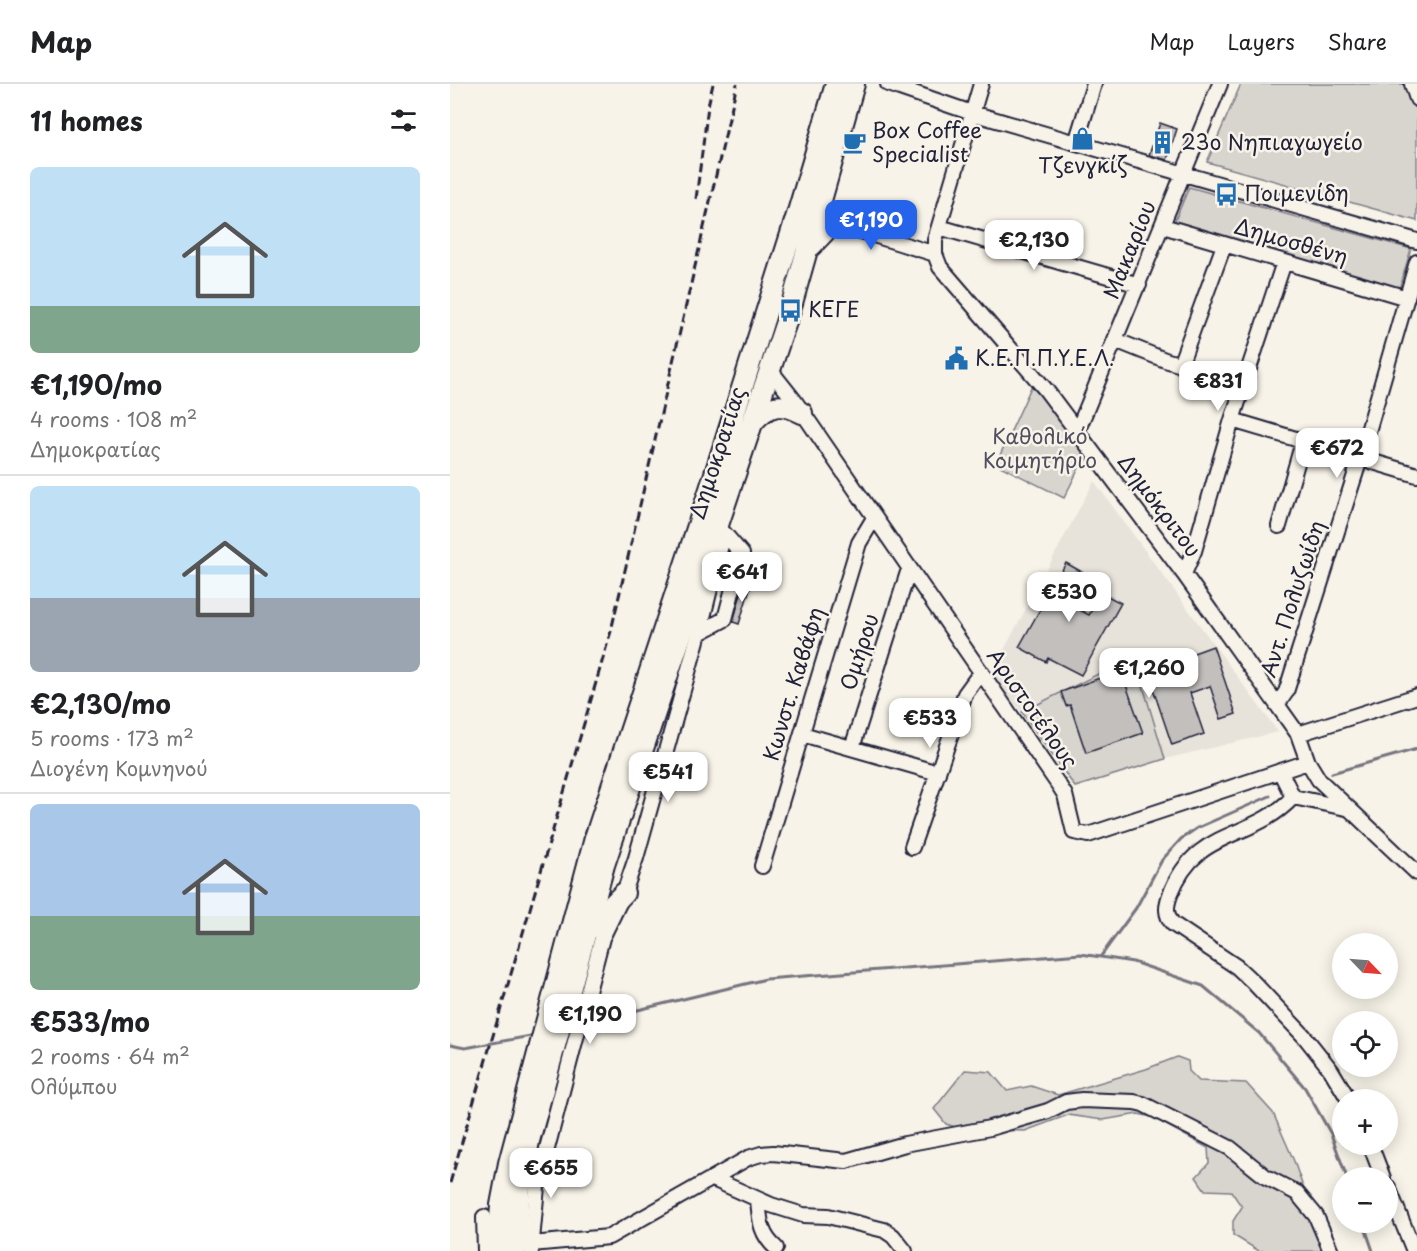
<!DOCTYPE html>
<meta charset="utf-8">
<style>
:root{--surface:#fff;--page:#f2f2f2;--text:#202124;--muted:#757577;--line:#e0e0e0;--accent:#2563eb}
body{margin:0;font-family:"Playpen Sans",sans-serif;background:var(--page);color:var(--text);height:100vh;display:flex;flex-direction:column;font-size:22px;white-space:nowrap}
*{box-sizing:border-box;margin:0}
p{font-size:20px;color:var(--muted)}
.icon{flex:none;width:33px;height:33px;fill:none;stroke:currentColor;stroke-width:2;stroke-linecap:round;stroke-linejoin:round}
.map{position:relative;flex:1;overflow:hidden}
.side{display:flex;flex-direction:column;background:var(--surface);width:450px}
.side>*{flex:none}
.needle{width:39px;rotate:115deg}
.controls{position:absolute;left:882px;top:849px;display:grid;gap:12px}
.controls a{display:grid;place-items:center;width:66px;height:66px;border-radius:50%;background:var(--surface);box-shadow:0 3px 15px #0003;font-size:30px}
.price{position:absolute;translate:-50% -51px;padding:0 14px;border-radius:12px;background:#fff;color:#222;font-size:20px;line-height:39px;filter:drop-shadow(0 2px 3px #0008)}
.price::after{content:'';position:absolute;left:50%;top:36px;width:18px;height:14px;margin-left:-9px;background:inherit;clip-path:polygon(0 0,100% 0,50% 100%)}
.price.selected{background:var(--accent);color:#fff}
ul{padding:0;list-style:none}
li{display:grid;align-content:center;gap:12px;height:318px;padding:0 30px}
li+li{border-top:2px solid var(--line)}
li span{display:grid;place-items:center;height:186px;border-radius:9px;color:#555}
li>.icon{margin-inline-start:auto}
span .icon{width:108px;height:108px;fill:#fffc;stroke-width:1}
li b{font-size:26px}
h2{display:flex;justify-content:space-between;align-items:center;height:72px;padding:0 30px;font-size:26px}
header{display:flex;align-items:center;gap:36px;box-sizing:border-box;height:84px;padding:0 30px;background:var(--surface);border-bottom:2px solid var(--line)}
header strong{font-size:28px}
nav{display:flex;gap:33px;margin-inline-start:auto;font-size:21px}
main{display:flex;flex:1;min-height:0}
.map>svg:first-child{display:block}
</style>
<header>
<strong>Map</strong>
<nav><a>Map</a><a>Layers</a><a>Share</a></nav>
</header>
<main>
<section class="side">
<h2>11 homes<svg class="icon" aria-label="filters" viewBox="0 0 24 24"><path d="M4 7h16M4 17h16"/><circle cx="9" cy="7" r="2"/><circle cx="15" cy="17" r="2"/></svg></h2>
<ul>
<li><span style="background:linear-gradient(#bfe0f5 75%,#7fa58c 0)"><svg class="icon" aria-label="home" viewBox="0 0 24 24"><path d="M3 11l9-7 9 7M6 9v11h12V9"/></svg></span><div><b>€1,190/mo</b><p>4 rooms · 108 m²</p><p>Δημοκρατίας</p></div></li>
<li><span style="background:linear-gradient(#bfe0f5 60%,#9aa5b1 0)"><svg class="icon" aria-label="home" viewBox="0 0 24 24"><path d="M3 11l9-7 9 7M6 9v11h12V9"/></svg></span><div><b>€2,130/mo</b><p>5 rooms · 173 m²</p><p>Διογένη Κομνηνού</p></div></li>
<li><span style="background:linear-gradient(#a9c7e8 60%,#7fa58c 0)"><svg class="icon" aria-label="home" viewBox="0 0 24 24"><path d="M3 11l9-7 9 7M6 9v11h12V9"/></svg></span><div><b>€533/mo</b><p>2 rooms · 64 m²</p><p>Ολύμπου</p></div></li>
</ul>
</section>
<div class="map">
<svg width="967" height="1167" viewBox="0 0 967 1167">
<rect width="100%" height="100%" fill="#f7f3e8"/>
<filter id="ink" filterUnits="userSpaceOnUse"><feTurbulence type="fractalNoise" baseFrequency=".0167" numOctaves="2"/><feDisplacementMap in="SourceGraphic" scale="12" xChannelSelector="R" yChannelSelector="G"/><feConvolveMatrix kernelMatrix="1 2 1 2 8 2 1 2 1" color-interpolation-filters="sRGB"/></filter>
<g filter="url(#ink)">
<path fill="#e7e3db" d="M644,397L828,648L715,675L684,572L572,628L540,592Z"/>
<path fill="#d8d5cf" stroke="#7d7c85" stroke-width="1.5" d="M791,0H957L967,26V137L757,78Z
M739,103L961,165L949,205L724,139Z
M582,301L636,370L614,414L546,380Z
M684,572L715,675L625,703L572,628Z
M727,973L738,977L739,987L749,997L796,999L823,1029L844,1077L875,1167H809L783,1151V1137L792,1123L781,1107L755,1106L746,1093L759,1079L758,1064L702,1033L688,1030L653,1036L618,1031L575,1047L511,1045L496,1040L484,1025L515,986L541,988L557,1007L581,1002L608,1011L696,985Z"/>
<g fill="none" stroke-linecap="round" stroke-linejoin="round">
<path stroke="#76747f" stroke-width="3" d="M882,689L967,665
M651,872L686,824L712,776L731,755L747,744L820,712
M134,939L316,895L631,870L683,878L753,902L809,949L855,1004L881,1050L897,1094
M0,961L15,964L86,951
M913,1138L923,1167"/>
</g>
<path fill="#c2bfbd" stroke="#22223b" stroke-width="1.5" d="M710,39L727,45L717,76L699,71Z
M616,479L641,493L624,523L639,531L652,509L671,519L631,591L598,574L596,578L569,563Z
M294,499L301,501L289,540L283,538Z
M763,562L786,630L771,635L760,602L740,609L754,650L722,661L699,593L676,601L693,649L636,669L620,621L616,622L611,608L728,566L730,574Z"/>
<g fill="none" stroke-linecap="round" stroke-linejoin="round">
<defs>
<path id="minor" d="M438,0L522,29L967,157
M531,0L485,156V170L490,183L596,306L734,490L848,650L858,678L869,696L967,789
M962,0L967,15
M626,59L644,0
M375,136L485,170
M713,142L957,214
M489,143L689,201
M665,256L715,276L794,300
M730,281L774,161
M321,287L344,316L610,703L615,711L624,748L638,751L858,678
M782,336L967,391
M627,348L770,0
M829,442L853,358
M734,490L744,467L782,336L834,178
M249,549L275,535L292,470L274,449
M827,621L836,608L910,375L967,178
M352,650L488,689
M848,650L967,612
M402,664L459,485
M830,687L843,713L896,724
M843,713C801,758 746,742 720,811C716,822 715,831 723,840L787,883L803,898L854,952L881,986L899,1016
M462,763L515,610L531,588
M312,782L409,459L424,434
M920,1060L933,1094
M263,1095L321,1121L353,1131L378,1132L434,1146L443,1152L455,1167
M938,1103L964,1167
M308,1116C310,1136 310,1150 326,1164
M34,1133L35,1167
M81,1160L159,1153L298,1074L311,1070L323,1069L396,1077L455,1060L540,1044L598,1027L616,1018L632,1016L684,1018L693,1020L780,1064L816,1093L847,1109L866,1132L881,1167
M81,1167L87,1103L152,854L174,809L186,774L249,549L273,453"/>
<path id="highway" d="M361,162L383,139
M304,337C319,320 332,318 352,329
M138,846L174,809
M48,1167L51,1121L59,1079L145,754L263,396L348,128L386,0
M65,1167L70,1103L79,1057L154,781L340,226L404,0"/>
</defs>
<use href="#minor" stroke="#22223b" stroke-width="18"/>
<use href="#highway" stroke="#22223b" stroke-width="24"/>
<use href="#minor" stroke="#f7f3e8" stroke-width="14"/>
<use href="#highway" stroke="#f7f3e8" stroke-width="20"/>
<path stroke="#22223b" stroke-width="3" stroke-dasharray="9 4.5" stroke-linecap="butt" d="M246,115L258,22L263,0
M0,1099L161,547L287,0"/>
</g>
</g>
<defs>
<symbol id="shop-bare" viewBox="-9 -9 18 18"><path d="M-5-2.5h2.3a2.7 3.5 0 0 1 5.4 0H5L5.5 6h-11ZM-1.5-2.5h3a1.5 2.3 0 0 0-3 0Z" fill="#1f6fb2" stroke="#f7f3e8" stroke-width="2.5" paint-order="stroke"/></symbol>
<symbol id="cafe-bare" viewBox="-9 -9 18 18"><path d="M-5.5-4.5H6V0H3Q3 3.5 0 3.5H-2.5Q-5.5 3.5-5.5 0ZM3-3.2v2h1.7v-2ZM-6 4.5H4V6H-6Z" fill="#1f6fb2" stroke="#f7f3e8" stroke-width="2.5" paint-order="stroke"/></symbol>
<symbol id="building-bare" viewBox="-9 -9 18 18"><path d="M-4-6H4V6H1V3H-1V6H-4ZM-2.5-4.3h1.7v1.8h-1.7ZM.8-4.3h1.7v1.8H.8ZM-2.5-1h1.7V.8h-1.7ZM.8-1h1.7V.8H.8Z" fill="#1f6fb2" stroke="#f7f3e8" stroke-width="2.5" paint-order="stroke"/></symbol>
<symbol id="bus-bare" viewBox="-9 -9 18 18"><path d="M-5-6H5V4H4V6H2V4H-2V6H-4V4H-5ZM-3.5-4V0h7V-4ZM-3.5 1.2v1.5H-2V1.2ZM2 1.2v1.5H3.5V1.2Z" fill="#1f6fb2" stroke="#f7f3e8" stroke-width="2.5" paint-order="stroke"/></symbol>
<symbol id="civic-bare" viewBox="-9 -9 18 18"><path d="M-.6-6.5H3V-4.5H.6V-3L4-1V1h2V6H-6V1h2V-1L-.6-3ZM-1.2 2.5V6h2.4V2.5Z" fill="#1f6fb2" stroke="#f7f3e8" stroke-width="2.5" paint-order="stroke"/></symbol>
</defs>
<g fill-rule="evenodd">
<use href="#shop-bare" x="616" y="38" width="33" height="33"/>
<use href="#cafe-bare" x="388" y="42" width="33" height="33"/>
<use href="#building-bare" x="696" y="42" width="33" height="33"/>
<use href="#bus-bare" x="760" y="94" width="33" height="33"/>
<use href="#bus-bare" x="324" y="210" width="33" height="33"/>
<use href="#civic-bare" x="490" y="258" width="33" height="33"/>
</g>
<g text-anchor="middle" stroke-width="5" stroke-linejoin="round" paint-order="stroke">
<g font-size="21" fill="#22223b" stroke="#f7f3e8" text-anchor="start">
<text x="422" y="54">Box Coffee<tspan x="422" dy="24">Specialist</tspan></text>
<text x="731" y="66">23ο Νηπιαγωγείο</text>
<text x="633" y="89" text-anchor="middle">Τζενγκίζ</text>
<text x="794" y="117">Ποιμενίδη</text>
<text x="358" y="233">ΚΕΓΕ</text>
<text x="525" y="282">Κ.Ε.Π.Π.Υ.Ε.Λ.</text>
</g>
<g font-size="21" fill="#22223b" stroke="#f7f3e8">
<text transform="translate(841 158) rotate(16)" y="7">Δημοσθένη</text>
<text transform="translate(680 166) rotate(-68)" y="7">Μακαρίου</text>
<text transform="translate(268 369) rotate(-72)" y="7">Δημοκρατίας</text>
<text transform="translate(709 422) rotate(53)" y="7">Δημόκριτου</text>
<text transform="translate(843 515) rotate(-72)" y="7">Αντ. Πολυζωίδη</text>
<text transform="translate(410 568) rotate(-72)" y="7">Ομήρου</text>
<text transform="translate(344 600) rotate(-73)" y="7">Κωνστ. Καβάφη</text>
<text transform="translate(582 625) rotate(55)" y="7">Αριστοτέλους</text>
</g>
<g font-size="21" fill="#504f60" stroke="#f7f3e8">
<text x="590" y="360">Καθολικό<tspan x="590" dy="24">Κοιμητήριο</tspan></text>
</g>
</g>
</svg>
<div class="controls">
<a><svg class="needle" viewBox="-14 -14 28 28"><path d="M0-13l5 13h-10z" fill="#e53935"/><path d="M0 13l5-13h-10z" fill="#757577"/></svg></a>
<a><svg class="icon" aria-label="locate" viewBox="0 0 24 24"><circle cx="12" cy="12" r="6"/><path d="M12 2v4M12 18v4M2 12h4M18 12h4"/></svg></a>
<a>+</a>
<a>−</a>
</div>
<b class="price selected" style="left:421px;top:167px">€1,190</b>
<b class="price" style="left:584px;top:187px">€2,130</b>
<b class="price" style="left:768px;top:328px">€831</b>
<b class="price" style="left:887px;top:395px">€672</b>
<b class="price" style="left:292px;top:519px">€641</b>
<b class="price" style="left:619px;top:539px">€530</b>
<b class="price" style="left:699px;top:615px">€1,260</b>
<b class="price" style="left:480px;top:665px">€533</b>
<b class="price" style="left:218px;top:719px">€541</b>
<b class="price" style="left:140px;top:961px">€1,190</b>
<b class="price" style="left:101px;top:1115px">€655</b>
</div>
</main>
